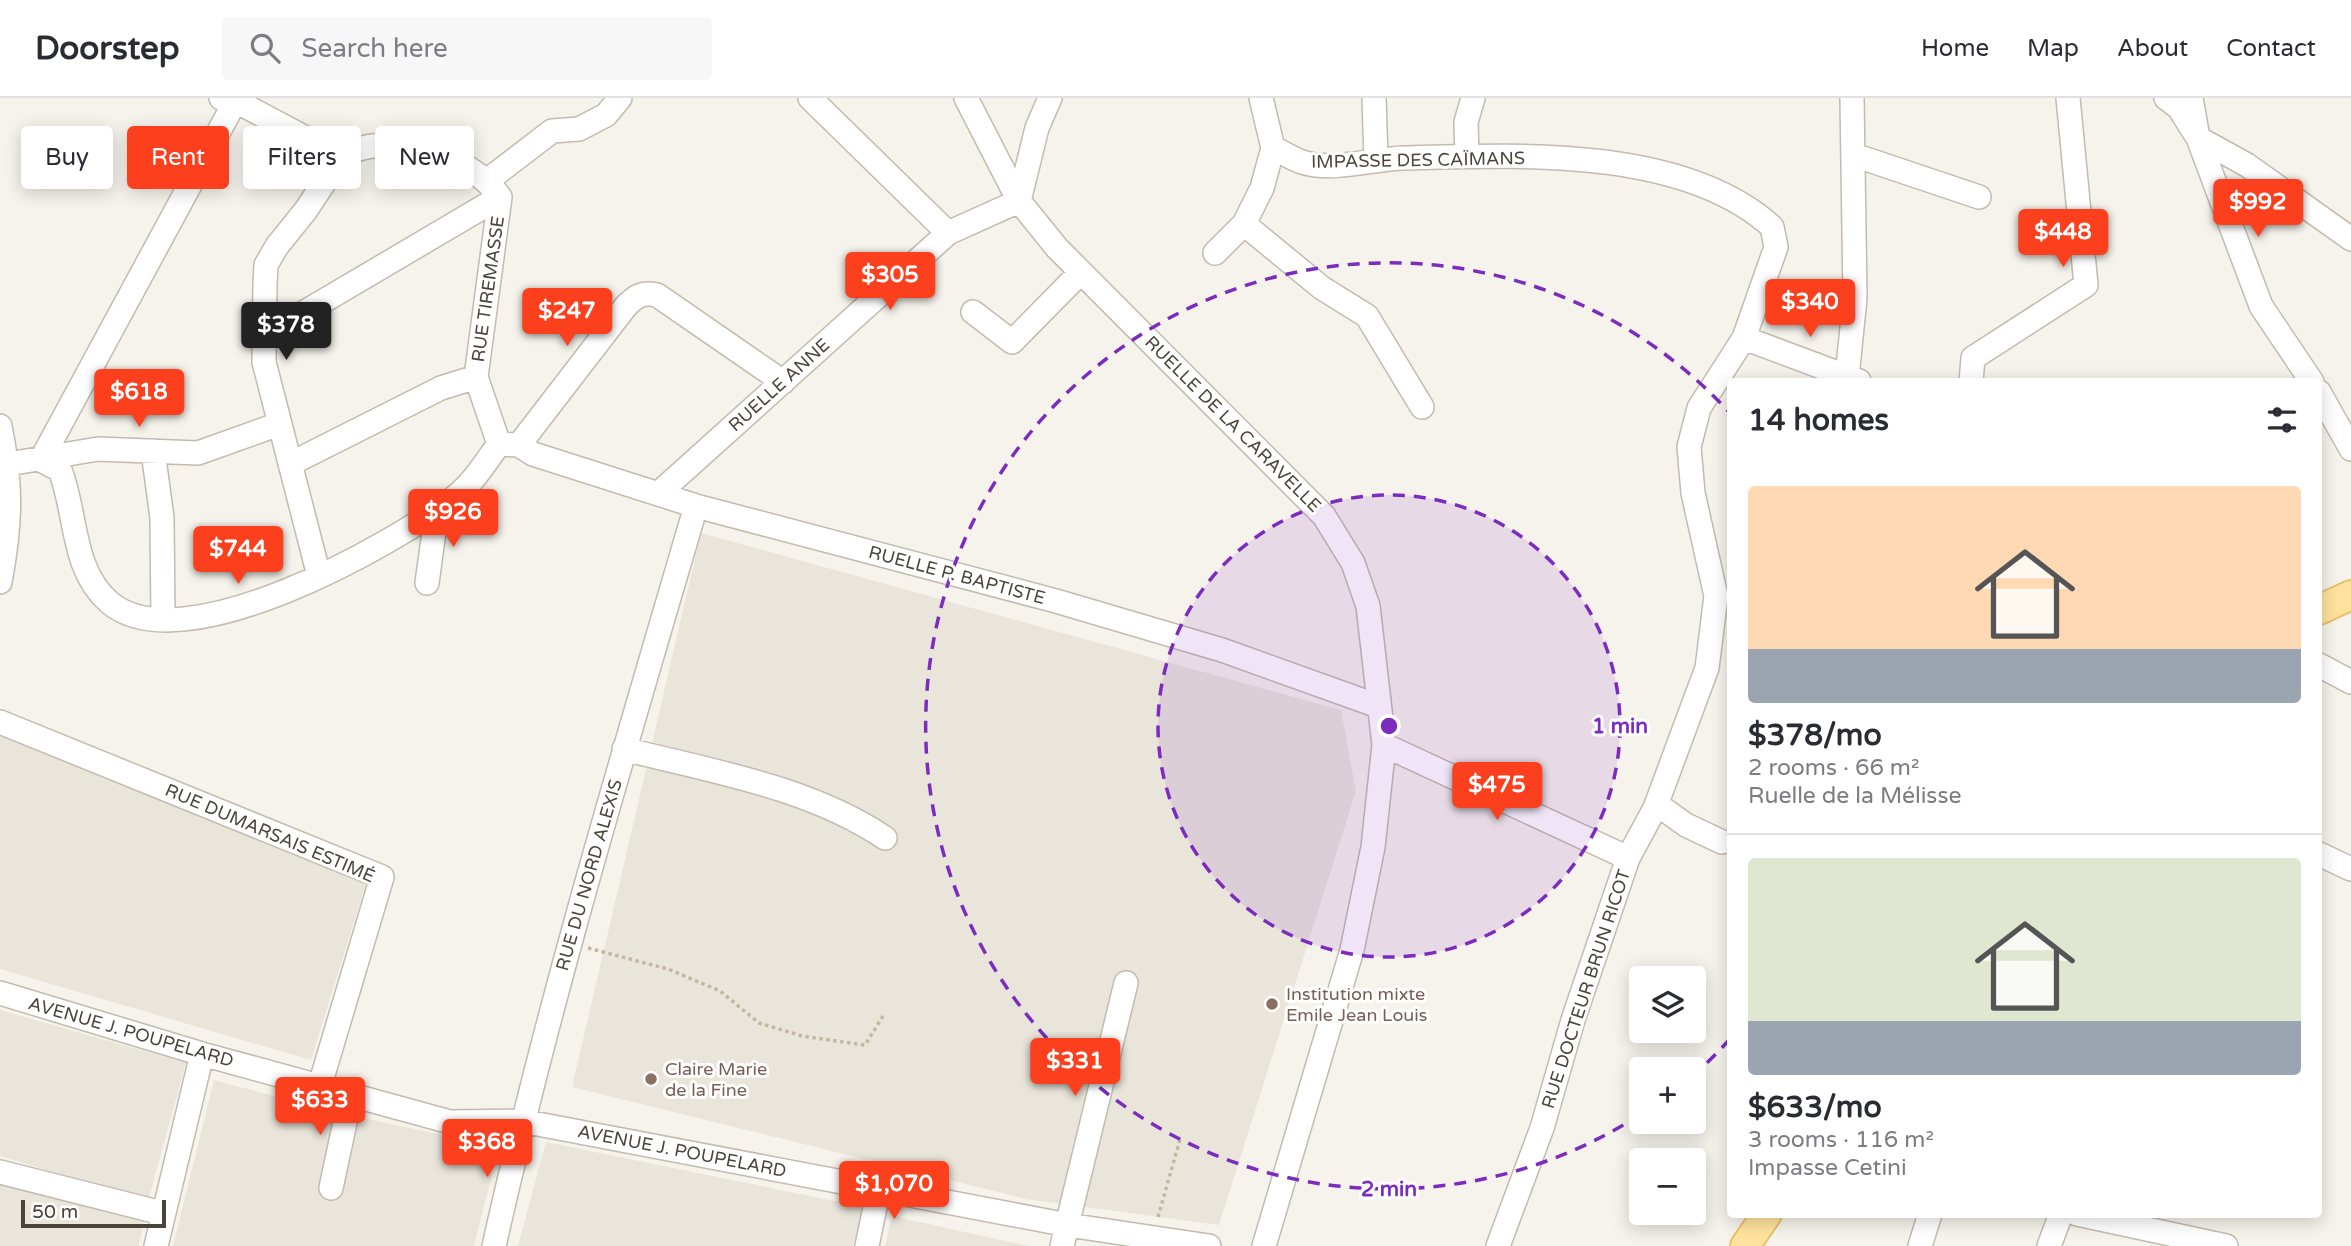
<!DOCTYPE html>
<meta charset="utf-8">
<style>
:root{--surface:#fff;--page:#f7f7f7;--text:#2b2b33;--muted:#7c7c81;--line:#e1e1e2;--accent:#fc3f1d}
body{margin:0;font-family:"Varela Round",sans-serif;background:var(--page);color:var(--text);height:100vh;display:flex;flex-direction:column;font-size:26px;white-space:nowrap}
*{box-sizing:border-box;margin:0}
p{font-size:23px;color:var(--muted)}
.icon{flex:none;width:38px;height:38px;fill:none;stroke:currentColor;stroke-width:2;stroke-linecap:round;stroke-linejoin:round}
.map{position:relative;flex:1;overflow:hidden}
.details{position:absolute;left:1727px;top:280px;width:595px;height:840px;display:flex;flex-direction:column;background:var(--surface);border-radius:7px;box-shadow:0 4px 18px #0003}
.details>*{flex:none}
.top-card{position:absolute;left:21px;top:28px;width:665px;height:63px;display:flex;gap:14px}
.fabs{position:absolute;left:1629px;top:868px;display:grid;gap:14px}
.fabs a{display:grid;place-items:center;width:77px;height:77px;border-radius:7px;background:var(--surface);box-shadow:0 4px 18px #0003;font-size:35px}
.scale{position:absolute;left:21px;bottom:18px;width:145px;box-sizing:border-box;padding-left:7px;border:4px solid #4b4439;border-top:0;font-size:19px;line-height:24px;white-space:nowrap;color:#4b4439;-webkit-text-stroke:5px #fff;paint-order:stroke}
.price{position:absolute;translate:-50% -60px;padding:0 16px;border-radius:7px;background:var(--accent);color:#fff;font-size:23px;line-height:46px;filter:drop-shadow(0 2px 4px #0008)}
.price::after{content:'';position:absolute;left:50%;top:42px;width:21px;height:16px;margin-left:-10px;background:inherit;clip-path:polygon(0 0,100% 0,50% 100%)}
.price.active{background:#222;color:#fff}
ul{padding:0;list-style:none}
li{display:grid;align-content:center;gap:14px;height:371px;padding:0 21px}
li+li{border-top:2px solid var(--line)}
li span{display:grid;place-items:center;height:217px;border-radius:7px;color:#555}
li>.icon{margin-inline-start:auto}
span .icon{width:126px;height:126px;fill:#fffc;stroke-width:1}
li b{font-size:30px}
h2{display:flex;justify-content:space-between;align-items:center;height:84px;padding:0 21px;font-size:30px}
.chip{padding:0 24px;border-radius:7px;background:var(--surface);box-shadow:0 4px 18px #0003;font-size:24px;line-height:63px}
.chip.active{background:var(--accent);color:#fff}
header{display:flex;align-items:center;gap:42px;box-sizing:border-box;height:98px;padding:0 35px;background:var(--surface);border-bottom:2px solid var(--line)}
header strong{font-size:33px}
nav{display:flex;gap:38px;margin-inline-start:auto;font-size:24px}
.search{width:490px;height:63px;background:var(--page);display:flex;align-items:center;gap:18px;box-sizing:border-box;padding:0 24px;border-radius:7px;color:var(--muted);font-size:26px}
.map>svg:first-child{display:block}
</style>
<header>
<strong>Doorstep</strong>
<div class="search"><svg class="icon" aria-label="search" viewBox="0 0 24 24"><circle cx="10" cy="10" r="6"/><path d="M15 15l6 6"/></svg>Search here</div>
<nav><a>Home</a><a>Map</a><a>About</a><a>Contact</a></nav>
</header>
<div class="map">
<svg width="2351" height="1148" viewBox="0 0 2351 1148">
<rect width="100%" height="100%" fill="#f6f3ec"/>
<path fill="#eae5da" d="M701,435L1341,612L1356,693L1219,1127L1026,1101L572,989Z
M0,625L366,785L311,962L0,871Z
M0,912L186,965L148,1103L0,1058Z
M214,982L325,1012L499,1049L474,1148H173Z
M546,1044L864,1109L853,1148H518Z
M0,1086L144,1122L139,1148H0Z
M892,1118L1028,1148H885Z"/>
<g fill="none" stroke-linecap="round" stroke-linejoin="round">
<defs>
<path id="minor" d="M221,0L236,3L341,59C387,30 470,56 500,99L476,279L499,346L519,347L533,356L696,408L1056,503L1222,552L1378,608
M237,0L41,362L60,372C77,415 71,471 109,504C181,567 393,447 455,399C473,385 485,365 499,346
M810,0L948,135
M966,0L1019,103L1057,150L1324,418L1353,465L1368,508L1384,647L1373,749L1352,852L1264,1148
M1374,0L1376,61
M2166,0L2179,10L2198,40L2247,67L2351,141
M2191,0L2198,40L2261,208L2312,284
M1273,50C1283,54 1292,61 1302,64C1333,74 1371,61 1403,60C1515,57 1683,48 1772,129L1776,149L1744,240L1699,310L1689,349L1693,395L1716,498L1707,570L1655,710L1628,760L1573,922L1542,1030L1498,1148
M1854,57L1979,99
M1467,58L1466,24L1473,0
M488,82L552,33L579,31L606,17L620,0
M1244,126L1322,190L1367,218L1422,309
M1215,155L1244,126L1262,90L1273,50L1261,0
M973,214L1012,244L1081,174
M266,237L500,99
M1744,240L1859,283
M1847,279L1855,200L1852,0
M1971,284L1973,260L2086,187L2068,0
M2319,294L2351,351
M0,328C12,388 11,425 0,484
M519,347L626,208C636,198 642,194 657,197L783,284
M153,353L162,420L163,521
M8,366L98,351L198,355L279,326
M290,366L441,290L476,279
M659,395L948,135L1019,103L1037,30L1050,0
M319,478L264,264L265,186L266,167L277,148L306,112L341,59
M427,485L437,412
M2319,567L2351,584
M0,624L382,779L320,987
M1384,647L1628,760
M624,651C711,673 809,689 885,740
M1655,710L1665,712L1686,727L1722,744
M2319,756L2351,771
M0,895L202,956L450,1024L522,1023L1068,1127L1209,1148
M0,1074L162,1115
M331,1090L351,996
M2077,1116L2226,1148
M156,1148L202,956
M494,1148C550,898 624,654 696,408
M867,1148L879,1090
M1062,1148L1126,885
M1920,1148L1930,1116
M2049,1148L2061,1116"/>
<path id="major" d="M2319,512L2351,497
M1745,1148L1767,1116"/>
</defs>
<use href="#minor" stroke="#c2bbae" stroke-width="26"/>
<use href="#major" stroke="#e6c16a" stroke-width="32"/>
<path stroke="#c4b79f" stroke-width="3.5" stroke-dasharray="3.5 3.5" stroke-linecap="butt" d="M588,850L668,871L720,893L759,925L802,938L865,947L883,918
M1158,1119L1181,1038"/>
<use href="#minor" stroke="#fff" stroke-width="23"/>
<use href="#major" stroke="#ffe39c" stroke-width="28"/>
</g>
<circle cx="1389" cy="628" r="231" fill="#7b2cbf" fill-opacity=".12"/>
<g fill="none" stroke="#7b2cbf" stroke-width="3.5" stroke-dasharray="12 9">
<circle cx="1389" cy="628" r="231"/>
<path d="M1730 941A463 463 0 0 1 1696 975M1641 1016A463 463 0 1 1 1730 315"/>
</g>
<g fill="#8d6e63" stroke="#fff" stroke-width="2.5">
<circle cx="1272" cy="906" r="7"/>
<circle cx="651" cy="981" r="7"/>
</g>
<g text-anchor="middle" stroke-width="6" stroke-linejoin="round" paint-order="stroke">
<g font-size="18" fill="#4b4439" stroke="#fff">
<text transform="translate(1418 62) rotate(-1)" y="6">IMPASSE DES CAÏMANS</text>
<text transform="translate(488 191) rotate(-82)" y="6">RUE TIREMASSE</text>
<text transform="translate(779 287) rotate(-42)" y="6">RUELLE ANNE</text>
<text transform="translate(1233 326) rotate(45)" y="6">RUELLE DE LA CARAVELLE</text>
<text transform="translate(957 477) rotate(15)" y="6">RUELLE P. BAPTISTE</text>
<text transform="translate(270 735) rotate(23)" y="6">RUE DUMARSAIS ESTIMÉ</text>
<text transform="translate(589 777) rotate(-74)" y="6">RUE DU NORD ALEXIS</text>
<text transform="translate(1586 891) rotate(-72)" y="6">RUE DOCTEUR BRUN RICOT</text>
<text transform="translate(131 934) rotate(16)" y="6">AVENUE J. POUPELARD</text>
<text transform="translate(682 1053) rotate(11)" y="6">AVENUE J. POUPELARD</text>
</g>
<g font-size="18" fill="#785e54" stroke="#fff" text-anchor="start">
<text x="1286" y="902">Institution mixte<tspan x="1286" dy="21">Emile Jean Louis</tspan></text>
<text x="665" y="977">Claire Marie<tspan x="665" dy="21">de la Fine</tspan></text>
</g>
</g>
<circle cx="1389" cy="628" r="10" fill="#7b2cbf" stroke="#fff" stroke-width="3.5"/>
<g font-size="21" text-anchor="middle" font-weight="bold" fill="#7b2cbf" stroke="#fff" stroke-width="6" stroke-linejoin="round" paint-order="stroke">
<text x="1620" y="635">1 min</text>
<text x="1389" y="1098">2 min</text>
</g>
</svg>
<div class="fabs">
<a><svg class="icon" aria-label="layers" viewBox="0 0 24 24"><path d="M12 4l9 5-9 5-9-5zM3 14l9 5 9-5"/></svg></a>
<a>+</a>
<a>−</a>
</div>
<div class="scale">50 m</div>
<b class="price" style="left:2258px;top:141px">$992</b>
<b class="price" style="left:2063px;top:171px">$448</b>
<b class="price" style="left:890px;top:214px">$305</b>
<b class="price" style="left:1810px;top:241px">$340</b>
<b class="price" style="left:567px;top:250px">$247</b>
<b class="price active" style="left:286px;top:264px">$378</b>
<b class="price" style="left:139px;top:331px">$618</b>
<b class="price" style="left:453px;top:451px">$926</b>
<b class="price" style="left:238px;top:488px">$744</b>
<b class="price" style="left:1497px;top:724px">$475</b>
<b class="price" style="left:1075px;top:1000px">$331</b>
<b class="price" style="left:320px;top:1039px">$633</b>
<b class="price" style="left:487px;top:1081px">$368</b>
<b class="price" style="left:894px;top:1123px">$1,070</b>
<div class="top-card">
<a class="chip">Buy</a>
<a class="chip active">Rent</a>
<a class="chip">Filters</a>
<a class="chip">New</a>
</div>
<section class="details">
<h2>14 homes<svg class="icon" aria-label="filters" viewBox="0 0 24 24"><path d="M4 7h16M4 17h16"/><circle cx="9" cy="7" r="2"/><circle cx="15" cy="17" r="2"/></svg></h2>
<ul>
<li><span style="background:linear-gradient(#ffd9b3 75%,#9aa5b1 0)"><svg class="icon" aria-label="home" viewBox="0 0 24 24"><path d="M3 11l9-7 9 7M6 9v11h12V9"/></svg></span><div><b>$378/mo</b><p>2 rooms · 66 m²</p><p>Ruelle de la Mélisse</p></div></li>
<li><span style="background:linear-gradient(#dfe7d0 75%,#9aa5b1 0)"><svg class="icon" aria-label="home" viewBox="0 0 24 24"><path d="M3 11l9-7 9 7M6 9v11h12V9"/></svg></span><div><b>$633/mo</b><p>3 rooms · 116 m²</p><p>Impasse Cetini</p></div></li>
</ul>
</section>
</div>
